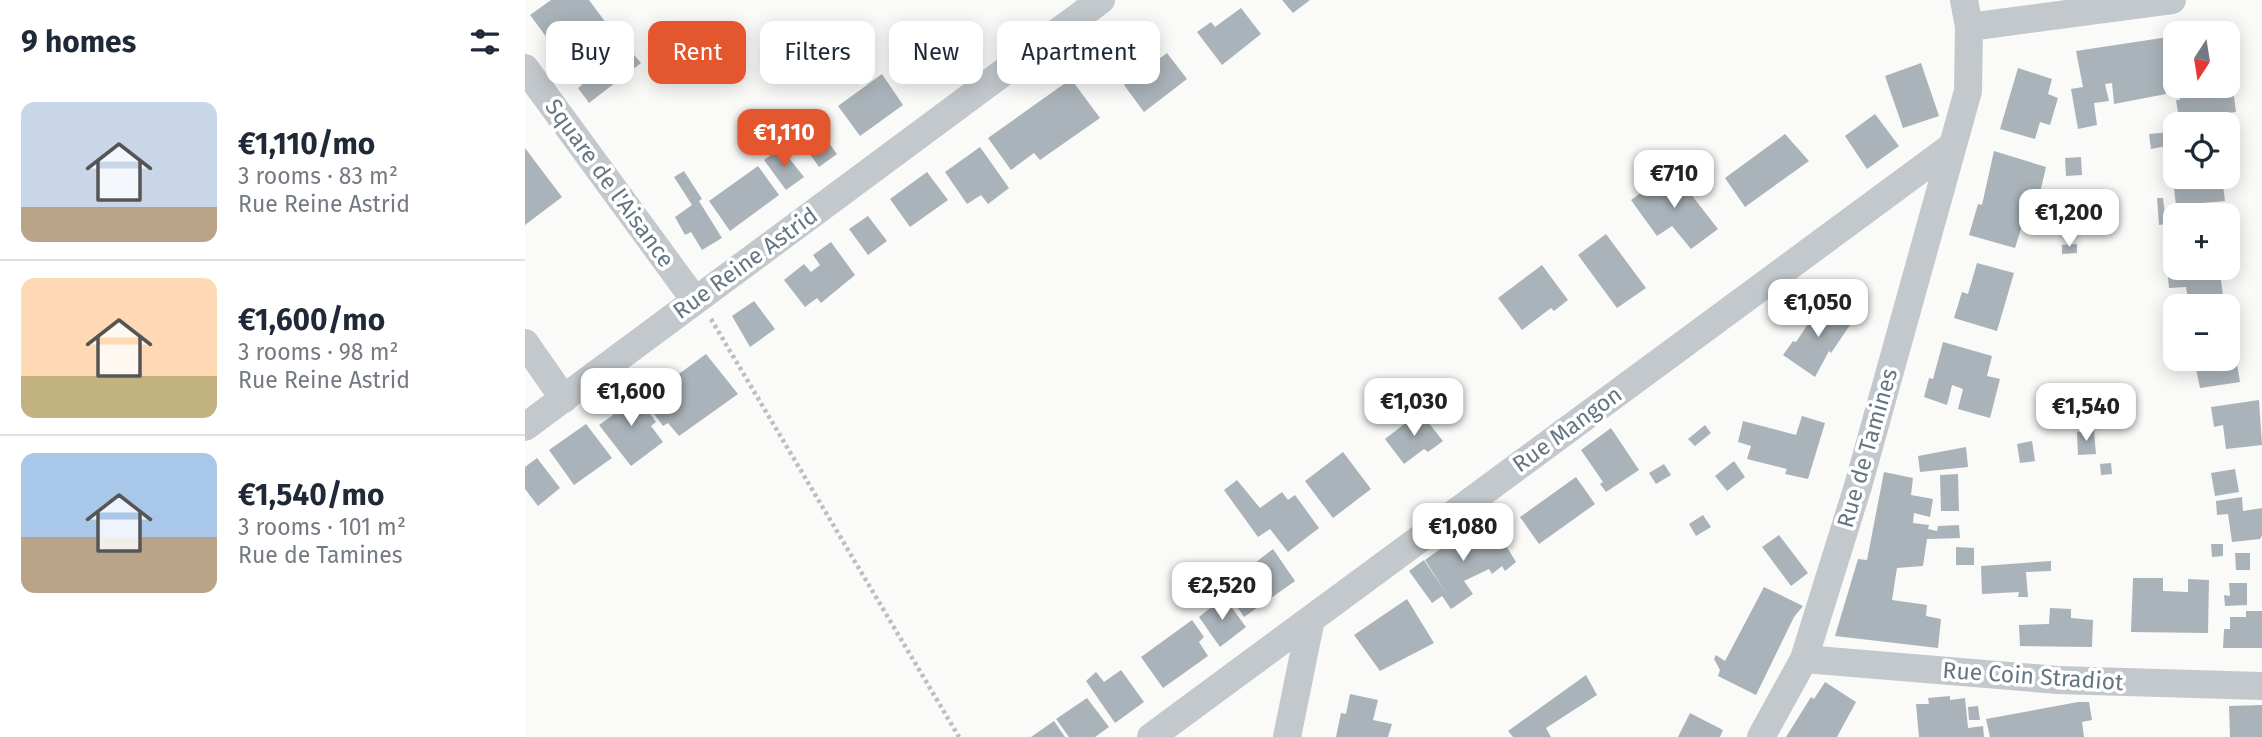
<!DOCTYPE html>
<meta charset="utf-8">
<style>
:root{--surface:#fff;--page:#f2f2f3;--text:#1f2937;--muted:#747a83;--line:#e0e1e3;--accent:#e4572e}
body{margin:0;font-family:"Fira Sans",sans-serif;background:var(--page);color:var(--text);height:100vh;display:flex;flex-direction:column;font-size:26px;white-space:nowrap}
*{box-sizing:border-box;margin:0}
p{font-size:23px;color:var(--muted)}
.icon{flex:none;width:38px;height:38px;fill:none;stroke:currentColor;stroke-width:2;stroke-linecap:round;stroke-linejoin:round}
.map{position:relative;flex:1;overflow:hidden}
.sheet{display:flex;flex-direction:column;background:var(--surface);width:525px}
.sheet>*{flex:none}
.top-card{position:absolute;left:21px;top:21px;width:665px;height:63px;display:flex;gap:14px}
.needle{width:46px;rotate:192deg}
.fabs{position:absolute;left:1638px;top:21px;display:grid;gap:14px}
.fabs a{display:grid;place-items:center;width:77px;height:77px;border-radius:14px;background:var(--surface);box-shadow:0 4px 18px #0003;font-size:35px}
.price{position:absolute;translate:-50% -60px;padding:0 16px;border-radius:14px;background:#fff;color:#222;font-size:23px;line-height:46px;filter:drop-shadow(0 2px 4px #0008)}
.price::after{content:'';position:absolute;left:50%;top:42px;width:21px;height:16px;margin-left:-10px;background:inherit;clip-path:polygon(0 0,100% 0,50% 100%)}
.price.selected{background:var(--accent);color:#fff}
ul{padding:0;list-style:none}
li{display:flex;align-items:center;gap:21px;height:175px;padding:0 21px}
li+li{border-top:2px solid var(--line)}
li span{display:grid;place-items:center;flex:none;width:196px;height:140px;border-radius:14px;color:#555}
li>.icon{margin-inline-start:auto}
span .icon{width:84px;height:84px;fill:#fffc;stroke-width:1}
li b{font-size:30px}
h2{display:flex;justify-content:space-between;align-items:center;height:84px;padding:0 21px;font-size:30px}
.pill{padding:0 24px;border-radius:14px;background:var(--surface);box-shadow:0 4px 18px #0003;font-size:24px;line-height:63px}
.pill.selected{background:var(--accent);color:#fff}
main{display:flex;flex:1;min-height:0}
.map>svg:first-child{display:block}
</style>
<main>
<section class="sheet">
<h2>9 homes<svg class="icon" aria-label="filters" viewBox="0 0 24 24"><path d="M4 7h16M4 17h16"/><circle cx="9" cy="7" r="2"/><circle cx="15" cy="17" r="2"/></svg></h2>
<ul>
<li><span style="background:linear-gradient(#c9d6e8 75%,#b9a48a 0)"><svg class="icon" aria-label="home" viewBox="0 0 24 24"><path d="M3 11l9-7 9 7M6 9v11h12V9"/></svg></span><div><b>€1,110/mo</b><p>3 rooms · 83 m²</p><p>Rue Reine Astrid</p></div></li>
<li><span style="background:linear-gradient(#ffd9b3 70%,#c2b280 0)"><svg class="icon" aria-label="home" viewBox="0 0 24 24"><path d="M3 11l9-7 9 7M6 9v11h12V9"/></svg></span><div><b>€1,600/mo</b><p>3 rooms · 98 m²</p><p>Rue Reine Astrid</p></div></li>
<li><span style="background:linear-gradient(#a9c7e8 60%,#b9a48a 0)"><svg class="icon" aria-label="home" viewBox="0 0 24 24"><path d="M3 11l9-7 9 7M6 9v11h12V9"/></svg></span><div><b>€1,540/mo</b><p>3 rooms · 101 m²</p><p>Rue de Tamines</p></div></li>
</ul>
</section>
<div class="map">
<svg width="1737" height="737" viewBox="0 0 1737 737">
<rect width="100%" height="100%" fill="#fafaf8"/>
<path fill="#aab3b9" d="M26,0H64L102,51L104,49L116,63L64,103L53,88L57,85L5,15Z
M757,0H785L768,13Z
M716,8L736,34L697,65L672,32L686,22L690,27Z
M1696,26L1697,33H1673L1672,30Z
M414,33L435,63L410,80L390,51Z
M1650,36V73L1639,74L1641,94L1589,104L1587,83L1580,84L1584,101L1569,103L1572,125L1553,129L1546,89L1558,87L1551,51Z
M642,53L662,79L619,112L599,85Z
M1396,63L1414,116L1378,128L1360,76Z
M1493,68L1527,79L1523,94L1533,98L1525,125L1515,122L1510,139L1475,129Z
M357,74L378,105L335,136L313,106Z
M1706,75L1711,112L1654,119L1651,100H1655L1653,86H1703V76Z
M546,79L575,118L515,160L509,153L486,170L463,138Z
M1350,114L1374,146L1342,169L1320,136Z
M289,123L312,154L294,167L272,136Z
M1645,132L1647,145L1626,149L1624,134Z
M1260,134L1284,161L1220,207L1200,178Z
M455,147L484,188L463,204L456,195L442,204L420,172Z
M0,148L37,197L0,225Z
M256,148L279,177L261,190L239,160Z
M1469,151L1521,167L1509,219L1500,216L1490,248L1444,235L1453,204L1457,205Z
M1556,157L1557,175L1541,176L1540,158Z
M233,166L254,195L205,231L184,201Z
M1147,170L1193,229L1166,249L1147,226L1132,236L1106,200Z
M159,171L177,199L174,201L197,238L177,250L166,232L160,235L150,217L167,205L149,177Z
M402,172L423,200L385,227L365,199Z
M1653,177H1697L1700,201L1651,205L1648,180Z
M1632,198H1638L1641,224L1634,225Z
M343,216L362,241L343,255L324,229Z
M1081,234L1121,288L1092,308L1053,255Z
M306,242L330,275L296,303L292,298L280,307L259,280L279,264L286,272L295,265L288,255Z
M1552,244V253L1537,254V245Z
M1708,247L1710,271L1695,273L1699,303L1664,306L1661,287L1644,288L1641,256L1650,255V268H1703V248Z
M1452,263L1489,273L1472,331L1429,318L1437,292L1443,294Z
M1017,265L1043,300L1029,311L1026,308L997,330L973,298Z
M229,301L250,329L225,347L207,316Z
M1298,302L1327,322L1306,353L1304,351L1290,377L1258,355L1268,341L1271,342Z
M1710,323L1714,345L1709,346L1715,382L1675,388L1669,359H1703V324Z
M1418,342L1467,356L1462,376L1475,379L1465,418L1433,409L1438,389L1427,385L1422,405L1399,397L1404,378L1408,379Z
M181,354L213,394L154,436L143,423L138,426L110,388L134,371L143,382Z
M107,389L131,422L126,426L138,442L106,466L74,425L88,415L84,407Z
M1734,400L1737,445L1701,449L1698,425L1689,427L1686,407Z
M1555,404L1557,416L1547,418L1545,405Z
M895,412L918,441L903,452L899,449L879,464L860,439Z
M1277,416L1300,423L1283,479L1260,474L1262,469L1222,459L1226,446L1213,442L1218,421L1271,435Z
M61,424L87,458L49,485L24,450Z
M1180,425L1186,433L1170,446L1163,439Z
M1086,428L1114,470L1081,492L1075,484L1078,482L1056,450Z
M1569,431L1571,454L1553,455L1552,432Z
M1507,441L1510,461L1495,463L1492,444Z
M1441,447L1443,467L1395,472L1393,456Z
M818,452L846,489L808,518L780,481Z
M12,458L35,488L13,506L0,489V467Z
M1209,461L1220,477L1202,491L1190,476Z
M1586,463L1587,474L1576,475L1575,464Z
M1139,464L1146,475L1131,484L1124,473Z
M1710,469L1714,492L1690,496L1686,473Z
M1359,472L1388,478L1386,495L1408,499L1405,517L1389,513L1388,523L1404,525L1403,529L1412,531L1413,526L1434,525L1435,538L1402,539L1398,566L1372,568L1367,600L1402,605L1401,616L1416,619L1413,648L1310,636L1333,559L1342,560Z
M1433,474L1434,511H1416L1415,475Z
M1051,477L1070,504L1014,544L995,517Z
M712,480L735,508L757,492L763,500L770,495L794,528L763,552L745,529L733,537L699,490Z
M1717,497L1718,511L1737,508V535L1735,539L1707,542L1703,514L1692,515L1691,501Z
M962,515L991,562L980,571L977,566L967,574L964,569L939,581L948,594L926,609L917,596L907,603L884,571L899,560L921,593L900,560Z
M1178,515L1186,527L1171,536L1164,524Z
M1254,535L1283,573L1266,586L1237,547Z
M1686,544H1698V556L1687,557Z
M1431,547L1449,548V565H1431Z
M748,549L770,581L719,617L699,587Z
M1710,553H1725V570H1711Z
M1526,561V571L1501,572L1503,597H1493L1494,592L1457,594L1456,566Z
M1608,578H1638V591L1663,592V579L1684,580L1683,633L1606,632Z
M1704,583H1722V605L1700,606L1699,595L1705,596Z
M1239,587L1278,606L1269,617L1231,695L1193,676L1195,670L1189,659L1191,655L1200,661Z
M699,597L721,627L695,647L674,617Z
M882,599L909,643L855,671L829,635Z
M1525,608L1546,609V618L1568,620L1567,647L1495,646L1494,625L1524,624Z
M1721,611H1737V648H1698L1699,629H1705V617H1721Z
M667,620L679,637L674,642L683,656L638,688L616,657Z
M596,670L619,702L590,723L561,681L571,672L579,682Z
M1061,675L1072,695L1021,728L1026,737H988L983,731Z
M1300,682L1331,702L1312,737H1261L1286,697L1289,699Z
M825,694L853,700L848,720L867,724L863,737H811L816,713L821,714Z
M1425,696V700L1440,698L1443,728L1458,726L1459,737H1394L1391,704H1404L1403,698Z
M562,698L584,727L570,737H544L531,719Z
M1553,702H1564L1567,720L1557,722L1559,737H1465L1461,719Z
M1737,705V737H1705L1704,706Z
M1453,706L1455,720H1444L1443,707Z
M1165,713L1198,730L1195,737H1153Z
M529,721L540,737H506Z"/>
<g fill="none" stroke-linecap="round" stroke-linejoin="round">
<path stroke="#bbbfc2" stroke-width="4.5" stroke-dasharray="3.5 3.5" stroke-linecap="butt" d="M186,319L434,737"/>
<path stroke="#c3c8cc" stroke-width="28" d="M1444,27L1647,0
M0,68L169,299
M0,343L39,399
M0,427L576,0
M1279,659L1533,680L1737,686
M626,737L1426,147
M762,737L786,619
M1236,737L1279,659L1333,486L1443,91L1444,27L1439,0"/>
</g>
<g text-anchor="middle" stroke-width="7" stroke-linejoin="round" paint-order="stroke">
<g font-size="23" fill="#657683" stroke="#fff">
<text transform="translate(85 183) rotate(54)" y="8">Square de l'Aisance</text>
<text transform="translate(220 263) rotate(-36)" y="8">Rue Reine Astrid</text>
<text transform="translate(1042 429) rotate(-36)" y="8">Rue Mangon</text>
<text transform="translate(1342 448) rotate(-74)" y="8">Rue de Tamines</text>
<text transform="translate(1508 676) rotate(4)" y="8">Rue Coin Stradiot</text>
</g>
</g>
</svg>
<div class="fabs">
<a><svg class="needle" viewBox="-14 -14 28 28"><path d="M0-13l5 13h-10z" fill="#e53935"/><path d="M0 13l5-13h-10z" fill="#747a83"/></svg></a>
<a><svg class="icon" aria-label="locate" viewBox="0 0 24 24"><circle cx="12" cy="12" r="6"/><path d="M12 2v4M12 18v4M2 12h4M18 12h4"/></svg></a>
<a>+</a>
<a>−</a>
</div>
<b class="price selected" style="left:259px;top:169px">€1,110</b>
<b class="price" style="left:1149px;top:210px">€710</b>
<b class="price" style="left:1544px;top:249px">€1,200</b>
<b class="price" style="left:1293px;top:339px">€1,050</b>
<b class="price" style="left:106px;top:428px">€1,600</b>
<b class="price" style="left:889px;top:438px">€1,030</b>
<b class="price" style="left:1561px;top:443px">€1,540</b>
<b class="price" style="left:938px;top:563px">€1,080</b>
<b class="price" style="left:697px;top:622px">€2,520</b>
<div class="top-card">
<a class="pill">Buy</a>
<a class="pill selected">Rent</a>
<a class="pill">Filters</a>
<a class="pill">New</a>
<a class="pill">Apartment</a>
</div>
</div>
</main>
